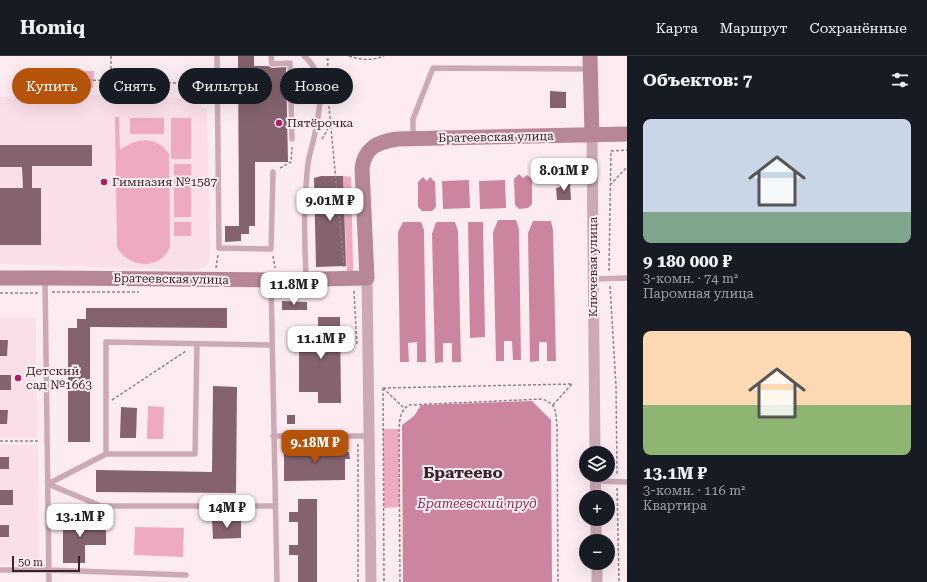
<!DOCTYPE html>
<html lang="ru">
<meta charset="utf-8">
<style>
:root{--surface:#171b24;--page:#20242c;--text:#f1f3f6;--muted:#9ea1a6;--line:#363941;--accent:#b45309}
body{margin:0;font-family:"Roboto Serif",serif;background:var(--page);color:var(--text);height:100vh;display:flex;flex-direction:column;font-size:15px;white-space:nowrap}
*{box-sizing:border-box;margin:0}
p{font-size:13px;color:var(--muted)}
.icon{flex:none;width:22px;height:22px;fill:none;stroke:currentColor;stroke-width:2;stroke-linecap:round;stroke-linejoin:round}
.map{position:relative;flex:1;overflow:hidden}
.side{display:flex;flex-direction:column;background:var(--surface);width:300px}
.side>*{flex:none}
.top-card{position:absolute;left:12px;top:12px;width:380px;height:36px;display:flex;gap:8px}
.controls{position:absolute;left:579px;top:390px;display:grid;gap:8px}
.controls a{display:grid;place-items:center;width:36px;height:36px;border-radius:50%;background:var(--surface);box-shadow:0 4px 16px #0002;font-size:20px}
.scale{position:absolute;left:12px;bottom:10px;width:68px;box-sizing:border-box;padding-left:4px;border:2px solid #332529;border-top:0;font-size:11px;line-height:14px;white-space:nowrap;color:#332529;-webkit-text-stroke:3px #fcecf1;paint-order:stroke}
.price{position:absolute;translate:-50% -34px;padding:0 9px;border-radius:8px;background:#fff;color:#222;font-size:13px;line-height:26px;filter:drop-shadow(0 1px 2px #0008)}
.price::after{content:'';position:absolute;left:50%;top:24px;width:12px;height:9px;margin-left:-6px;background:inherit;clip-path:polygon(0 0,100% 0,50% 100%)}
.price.active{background:var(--accent);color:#fff}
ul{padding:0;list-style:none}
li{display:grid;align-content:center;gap:8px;height:212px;padding:0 16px}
li span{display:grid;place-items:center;height:124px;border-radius:8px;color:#555}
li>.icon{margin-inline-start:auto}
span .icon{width:72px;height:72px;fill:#fffc;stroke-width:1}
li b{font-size:17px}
h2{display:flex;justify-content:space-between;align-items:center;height:48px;padding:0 16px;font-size:17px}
.tag{padding:0 14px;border-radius:18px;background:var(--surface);box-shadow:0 4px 16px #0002;font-size:14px;line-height:36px}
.tag.active{background:var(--accent);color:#fff}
header{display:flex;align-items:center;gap:24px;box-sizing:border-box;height:56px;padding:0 20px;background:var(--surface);border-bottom:1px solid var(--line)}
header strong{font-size:19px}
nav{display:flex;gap:22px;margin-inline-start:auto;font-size:14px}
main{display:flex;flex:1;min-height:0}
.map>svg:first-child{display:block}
</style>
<header>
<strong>Homiq</strong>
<nav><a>Карта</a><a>Маршрут</a><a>Сохранённые</a></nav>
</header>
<main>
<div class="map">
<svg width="627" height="526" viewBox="0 0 627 526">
<rect width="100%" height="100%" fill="#fcecf1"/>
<path fill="#fbdfe8" d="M43,37L186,42L207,53L210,198L208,209L198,214L0,208V41L40,42Z
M0,262H36L37,382H0Z
M0,389H38L39,508H0Z"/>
<path fill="#eeaac1" d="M76,15H94L93,32L76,31Z
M122,17L160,19V41L122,40Z
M115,61H119L120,94C136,82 156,79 169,98L170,191C160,215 128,212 117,191Z
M130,62H164V78H130Z
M171,62H191V103H171Z
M174,108H191V161H174Z
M343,120L351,121L353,208V214L347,220Z
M174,166H191V180H174Z
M148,350L164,351L163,383H147Z
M383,373H399L400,451L384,452Z
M135,471L184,472L183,501L134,499Z"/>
<path fill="#cc859e" d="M519,118L523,122L527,119L532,123V148L528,152L519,153L515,149L514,123Z
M423,121L427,125L430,121L435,126L436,151L432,155H422L418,151V126Z
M469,124L470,152L443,153L442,125Z
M505,124L506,152L480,153L479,125Z
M498,164H516L519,173L521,304H513L512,285H504V305H496L493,176Z
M533,165H551L553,174L556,305H547V286H539V305L530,306L528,177Z
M403,166H421L424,174L426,306H417V286L408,287L409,306H400L398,176Z
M436,166H455L458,175L461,306H452V287H443V306L435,307L432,178Z
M468,166H483L485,281L470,282Z
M532,345L551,364L552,526H403L402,369L414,360L421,349Z"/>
<path fill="#84636e" d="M238,0H254V10H268L272,12L286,11L288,106H255V170H249V178H241V185L225,186V170H239Z
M197,27H208V39H197Z
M550,35L566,36V52H550Z
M0,89H92V110H32V132H41V189H0V132H23L22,111H0Z
M321,120H343L346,210L316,211L314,122Z
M560,128H570L571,144H557L556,132L560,131Z
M282,245L307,246V254H282Z
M86,252H227V272L90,271V386H68V272H77V263H86Z
M318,261H340L341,347H318V336H299V270H318Z
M0,284H8L7,300H0Z
M0,319H11V334H0Z
M213,330L237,331L236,437L96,436V414L212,416Z
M121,351L137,352L136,382H120Z
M0,354H8L7,368H0Z
M287,359H295V368H287Z
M284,391H345V396H349L350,403H345V424L284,425Z
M0,401H9V413H0Z
M0,434H13V449H0Z
M298,443H317V526H298V499H289V489H298V466H289V456H298Z
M84,457L85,470L106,469V489H85V507H63V458Z
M241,463V482L213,483L212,464Z
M0,469H9V481H0Z"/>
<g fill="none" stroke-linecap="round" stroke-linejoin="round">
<path stroke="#908185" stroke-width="1.5" stroke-dasharray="3 2" stroke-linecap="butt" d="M111,0V39
M349,0C361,4 372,5 384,0
M88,24L179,27L210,26
M327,30L328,0
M328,40L344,211
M322,83L330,69
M280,112L291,106L292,91
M610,129L627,111
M273,200L275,212
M216,212L218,198
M609,215L611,95L627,94
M610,230L616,330L617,418
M354,235L357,290
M52,236H139
M0,237H39
M383,332L384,526
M383,332L572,328
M383,332L404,352
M112,344L186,295
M553,349L572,328
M0,385H39
M617,432L619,526
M358,526V388
M400,526L399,373C400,362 400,355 409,349L542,343C558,349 555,355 557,370L558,526"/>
<path stroke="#cbaab5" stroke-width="5.5" d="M217,0L219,192L271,193L273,116
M271,0L272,8L290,7L292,83
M304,0C332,22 316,73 309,102C307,111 307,120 306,129C303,160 305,191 306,222
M413,82V63L433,12L590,13
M45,222L49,526
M593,223L627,222
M271,224L277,526
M197,288L195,398H106V286L272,289
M273,380H369
M106,398L48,428L101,450H274
M596,425L627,426
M0,514H49L186,519"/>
<path stroke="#cbaab5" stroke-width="11" d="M592,79L595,397
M367,222L371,526
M595,419L596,441
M596,463V485
M597,507V526"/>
<path stroke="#b78797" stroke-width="15" d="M590,0L592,79
M0,222H57L271,224L367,222L362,112C365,91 378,86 397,83L627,78"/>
</g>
<g fill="#a91f63" stroke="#fcecf1" stroke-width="1.5">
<circle cx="279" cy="67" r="4"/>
<circle cx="104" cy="126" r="4"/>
<circle cx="18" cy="322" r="4"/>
</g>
<g text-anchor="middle" stroke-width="4" stroke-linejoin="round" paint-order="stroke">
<g font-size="12" fill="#332529" stroke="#fcecf1" text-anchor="start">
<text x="287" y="71">Пятёрочка</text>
<text x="112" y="130">Гимназия №1587</text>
<text x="26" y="319">Детский<tspan x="26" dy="14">сад №1663</tspan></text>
</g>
<g font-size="12" fill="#332529" stroke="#fcecf1">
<text transform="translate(496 81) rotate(-1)" y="4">Братеевская улица</text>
<text transform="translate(593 211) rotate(-90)" y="4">Ключевая улица</text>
<text transform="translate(171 223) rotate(1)" y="4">Братеевская улица</text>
</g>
<g font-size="13" font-style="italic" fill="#873356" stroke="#fcecf1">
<text x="477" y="452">Братеевский пруд</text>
</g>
<g font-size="16" font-weight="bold" fill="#332529" stroke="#fcecf1">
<text x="463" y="422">Братеево</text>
</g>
</g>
</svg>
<div class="controls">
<a><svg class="icon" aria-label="layers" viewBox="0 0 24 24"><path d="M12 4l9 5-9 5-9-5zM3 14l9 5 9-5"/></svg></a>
<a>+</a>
<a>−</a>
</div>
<div class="scale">50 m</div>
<b class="price" style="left:564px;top:136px">8.01M ₽</b>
<b class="price" style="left:330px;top:166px">9.01M ₽</b>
<b class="price" style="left:294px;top:250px">11.8M ₽</b>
<b class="price" style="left:321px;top:304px">11.1M ₽</b>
<b class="price active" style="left:315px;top:408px">9.18M ₽</b>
<b class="price" style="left:227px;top:473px">14M ₽</b>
<b class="price" style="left:80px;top:482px">13.1M ₽</b>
<div class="top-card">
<a class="tag active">Купить</a>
<a class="tag">Снять</a>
<a class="tag">Фильтры</a>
<a class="tag">Новое</a>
</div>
</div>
<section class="side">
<h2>Объектов: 7<svg class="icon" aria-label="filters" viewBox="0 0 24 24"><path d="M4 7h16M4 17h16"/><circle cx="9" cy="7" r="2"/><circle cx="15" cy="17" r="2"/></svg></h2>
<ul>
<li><span style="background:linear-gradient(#c9d6e8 75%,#7fa58c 0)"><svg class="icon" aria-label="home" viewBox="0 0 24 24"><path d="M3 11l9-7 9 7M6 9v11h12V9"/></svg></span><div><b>9 180 000 ₽</b><p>3-комн. · 74 m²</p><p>Паромная улица</p></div></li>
<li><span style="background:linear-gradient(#ffd9b3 60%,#8fb573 0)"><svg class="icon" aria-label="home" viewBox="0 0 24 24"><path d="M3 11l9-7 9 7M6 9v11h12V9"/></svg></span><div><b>13.1M ₽</b><p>3-комн. · 116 m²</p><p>Квартира</p></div></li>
</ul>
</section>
</main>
